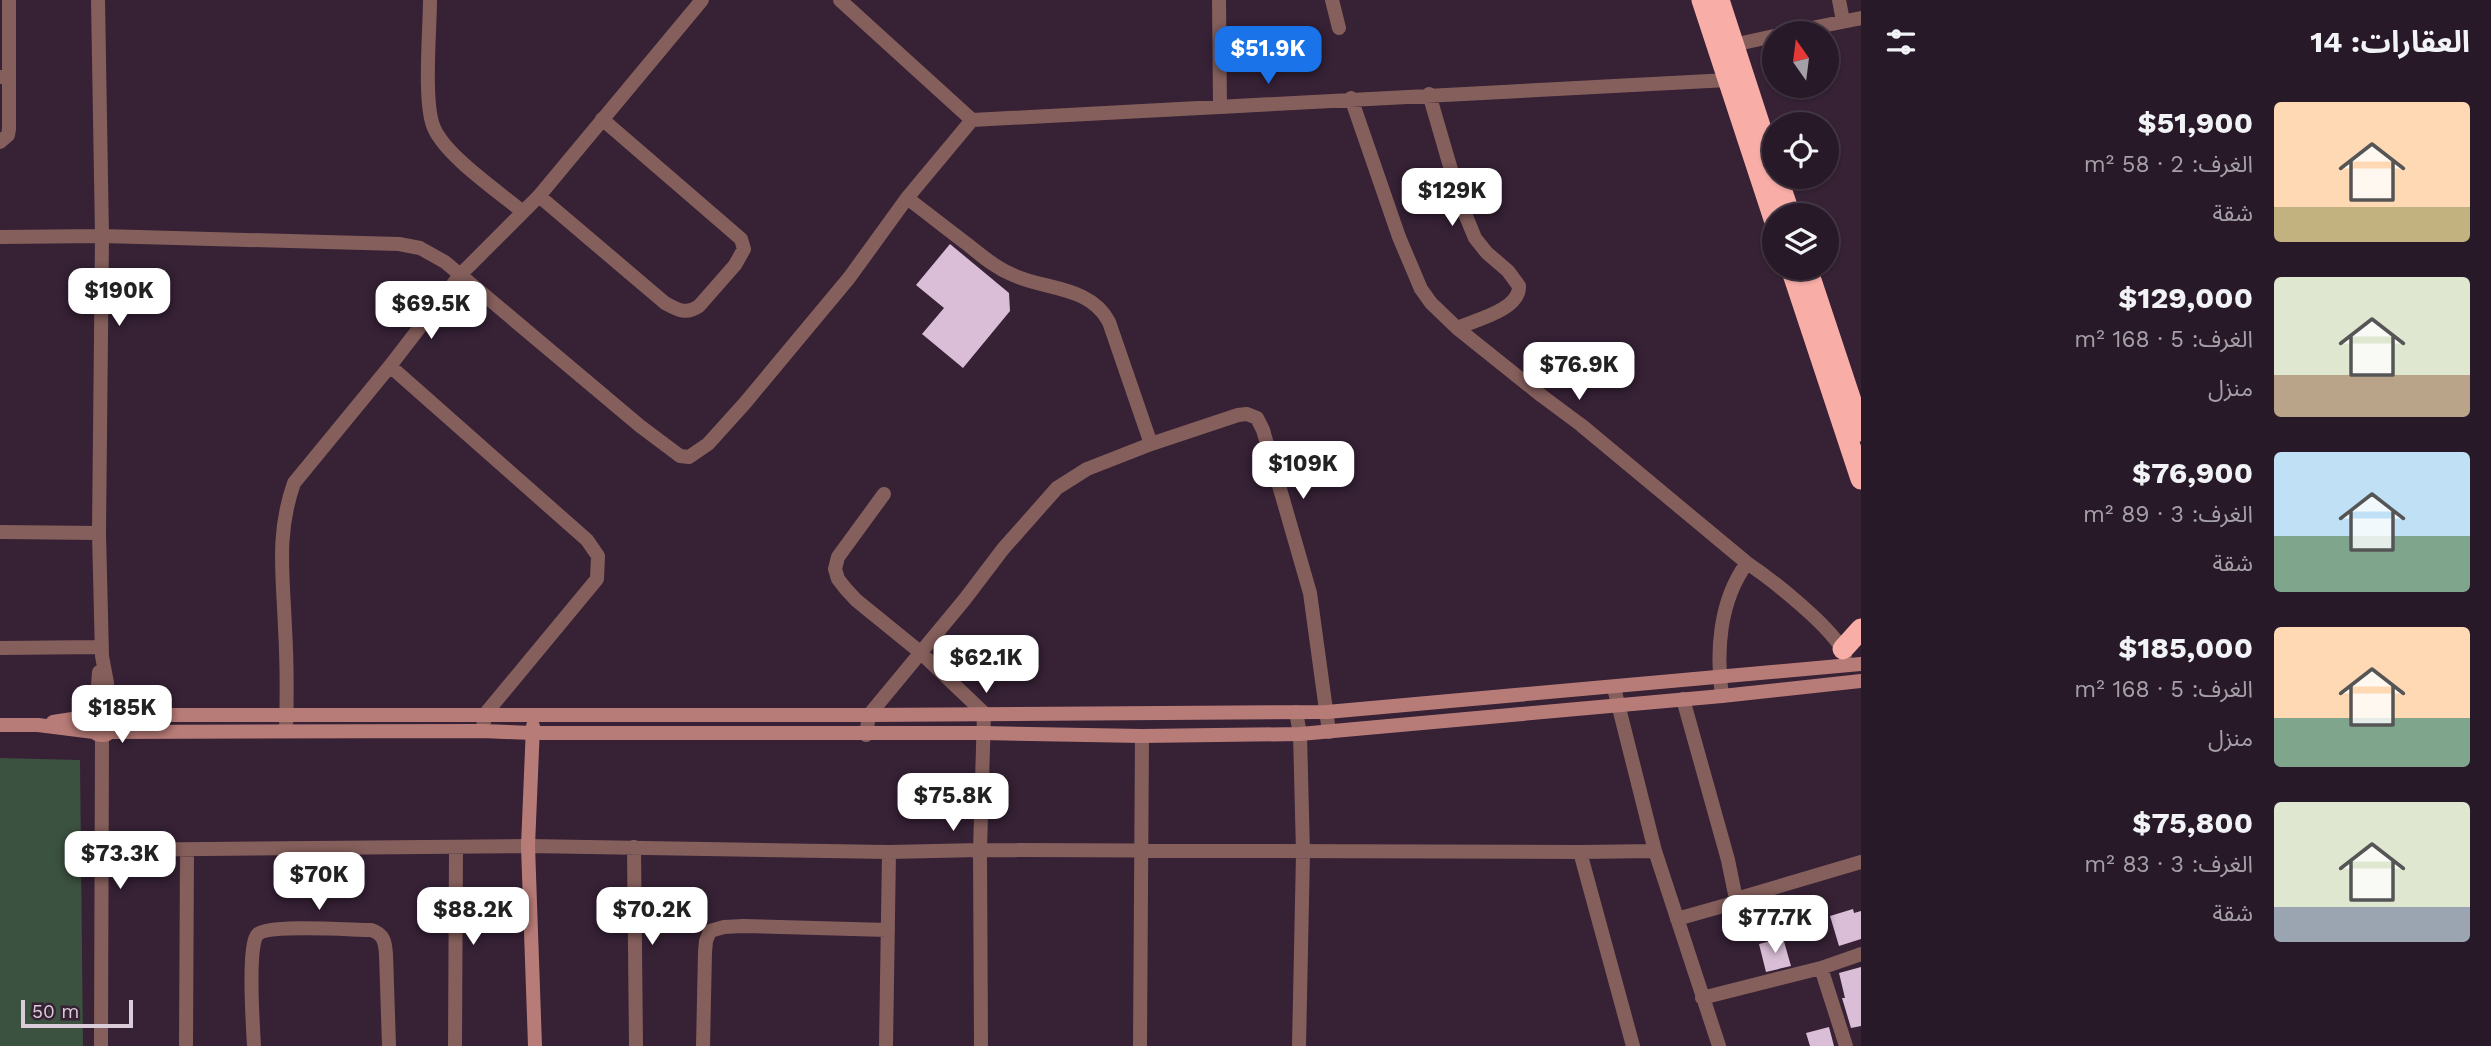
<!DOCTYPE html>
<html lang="ar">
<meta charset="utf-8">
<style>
:root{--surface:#281928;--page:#302230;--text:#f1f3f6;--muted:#a5a0a8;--line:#443845;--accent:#1a73e8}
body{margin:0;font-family:"Work Sans","Noto Sans Arabic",sans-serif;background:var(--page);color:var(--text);direction:rtl;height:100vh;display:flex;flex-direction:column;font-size:26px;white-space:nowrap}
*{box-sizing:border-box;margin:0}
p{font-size:23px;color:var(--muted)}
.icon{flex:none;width:38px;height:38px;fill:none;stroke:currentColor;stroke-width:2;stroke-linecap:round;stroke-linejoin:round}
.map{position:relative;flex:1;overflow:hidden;direction:ltr}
.side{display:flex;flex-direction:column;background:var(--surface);width:630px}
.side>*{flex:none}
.needle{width:46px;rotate:346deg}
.tools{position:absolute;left:1762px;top:21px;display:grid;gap:14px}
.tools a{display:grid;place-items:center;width:77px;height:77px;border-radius:50%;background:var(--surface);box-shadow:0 2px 5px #0004,0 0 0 2px var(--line);font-size:35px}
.scale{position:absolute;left:21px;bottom:18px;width:112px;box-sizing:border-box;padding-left:7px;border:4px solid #dbccd9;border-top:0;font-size:19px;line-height:24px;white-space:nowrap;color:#dbccd9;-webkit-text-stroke:5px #362135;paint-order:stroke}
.price{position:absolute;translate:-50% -60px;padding:0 16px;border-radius:14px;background:#fff;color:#222;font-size:23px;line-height:46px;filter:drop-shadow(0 2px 4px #0008)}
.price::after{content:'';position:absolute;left:50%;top:42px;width:21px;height:16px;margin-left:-10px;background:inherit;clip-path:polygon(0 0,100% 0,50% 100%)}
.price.current{background:var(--accent);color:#fff}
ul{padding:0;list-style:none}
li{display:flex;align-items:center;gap:21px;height:175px;padding:0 21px}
li span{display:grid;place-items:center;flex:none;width:196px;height:140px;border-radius:7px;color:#555}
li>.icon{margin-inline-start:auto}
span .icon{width:84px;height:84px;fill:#fffc;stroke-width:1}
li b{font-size:30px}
h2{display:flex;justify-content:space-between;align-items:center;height:84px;padding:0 21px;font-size:30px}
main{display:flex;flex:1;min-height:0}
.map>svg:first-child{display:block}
</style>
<main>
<section class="side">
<h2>العقارات: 14<svg class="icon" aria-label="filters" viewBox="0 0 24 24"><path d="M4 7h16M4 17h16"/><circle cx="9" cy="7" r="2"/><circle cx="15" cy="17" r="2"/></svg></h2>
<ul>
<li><span style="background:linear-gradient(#ffd9b3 75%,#c2b280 0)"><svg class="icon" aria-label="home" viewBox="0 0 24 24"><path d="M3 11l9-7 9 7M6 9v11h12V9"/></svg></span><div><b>$51,900</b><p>الغرف: 2 · 58 m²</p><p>شقة</p></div></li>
<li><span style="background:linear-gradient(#dfe7d0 70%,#b9a48a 0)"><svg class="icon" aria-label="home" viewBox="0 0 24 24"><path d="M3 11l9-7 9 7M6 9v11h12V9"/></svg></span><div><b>$129,000</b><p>الغرف: 5 · 168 m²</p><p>منزل</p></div></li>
<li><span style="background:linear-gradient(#bfe0f5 60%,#7fa58c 0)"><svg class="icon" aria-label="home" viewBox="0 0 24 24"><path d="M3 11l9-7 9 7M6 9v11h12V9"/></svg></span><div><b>$76,900</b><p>الغرف: 3 · 89 m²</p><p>شقة</p></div></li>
<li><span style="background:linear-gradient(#ffd9b3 65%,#7fa58c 0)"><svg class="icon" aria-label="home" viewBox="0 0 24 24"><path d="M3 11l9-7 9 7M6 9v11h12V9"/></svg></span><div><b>$185,000</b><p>الغرف: 5 · 168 m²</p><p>منزل</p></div></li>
<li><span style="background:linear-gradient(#dfe7d0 75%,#9aa5b1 0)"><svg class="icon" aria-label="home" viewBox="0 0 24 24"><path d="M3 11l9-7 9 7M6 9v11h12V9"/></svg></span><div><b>$75,800</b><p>الغرف: 3 · 83 m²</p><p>شقة</p></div></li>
</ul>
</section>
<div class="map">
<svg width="1861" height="1046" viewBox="0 0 1861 1046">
<rect width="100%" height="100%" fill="#362135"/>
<path fill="#3c5240" d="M0,758L80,760L83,1046H0Z"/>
<path fill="#dabed7" d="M950,244L1009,293L1010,311L963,368L922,334L944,308L916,285Z
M1853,909L1854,913L1861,911V939L1839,946L1830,916Z
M1783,938L1791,966L1766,972L1759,944Z
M1861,967V1026L1851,1028L1842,998H1845L1839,973Z
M1829,1027L1834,1046H1810L1806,1033Z"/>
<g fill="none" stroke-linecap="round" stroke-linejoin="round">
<path stroke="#855f5c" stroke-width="14" d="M98,0L102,236L99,533L102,656L107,683L108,712
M430,0C430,30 423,103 434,128C446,156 499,192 523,212
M840,0L972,120L1728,80
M1219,0L1220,107
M1332,0L1339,28
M1839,0L1843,21
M1787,33L1861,18
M1733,45L1774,36
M0,77H9V0
M1429,94L1461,204L1475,238L1487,253L1508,271L1519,286C1520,310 1475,320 1457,328
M1351,98L1399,237L1421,289L1431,303L1457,328L1542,396L1581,425L1747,563C1771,579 1835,629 1845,655
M0,142L8,135L9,129V77
M539,196L665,303C678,310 686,315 699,306L735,265L744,249L741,239L602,119
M0,237L102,236L399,244L420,248L445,262L640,426L680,456L689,457L708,444L745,403L849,278L907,198L972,120
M390,366L587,540L598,556L597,579L486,713L482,731
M1151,444L1238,415L1247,414L1257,418L1263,430L1310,593L1329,732
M884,494L838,557L835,569L838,579L845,588L856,600L920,652L984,713L980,850L981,1046
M0,532L99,533
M0,648L101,647
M1614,688L1655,851L1719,1046
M1722,696C1716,652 1719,601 1747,563
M96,712L99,672
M1296,712L1300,734L1303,853L1299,1046
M286,731C287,697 287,662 285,628C283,575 276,534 294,483L390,366L460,275L539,196L702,0
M866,735L869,715L965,599L1003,549L1057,488L1087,469L1151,444L1109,322C1090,285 1043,290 1011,274C994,267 981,255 967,244C947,229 927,213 907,198
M634,847L636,1046
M102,850L528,846L889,852L980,850L1580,852L1633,1046
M1580,852L1655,851
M1736,899L1861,862
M1677,919L1730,904L1736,899L1728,860L1683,699
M1821,968L1861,954
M1702,998L1821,968L1846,1046
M101,1046L102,735
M186,1046L187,851
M254,1046C253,1028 247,942 258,934C270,924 352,930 371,930C384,934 385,942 386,954L389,1046
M455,1046L456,847
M703,1046L705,952L706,941L710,931L724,927L743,926L888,930
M886,1046L889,852
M1140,1046L1142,736"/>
<path stroke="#b87c78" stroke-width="14" d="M90 723a12 12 0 1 1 24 0a12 12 0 1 1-24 0Z
M111,715H869L1327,712L1861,664
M53,722L92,716
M0,725H38L94,732
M533,726L528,846L535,1046
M110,732L482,731L532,733H982L1142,736L1300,734L1722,696L1861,681"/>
<path stroke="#f8ada7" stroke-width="21" d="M1702,0L1774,219
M1719,0L1774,169
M1777,177L1790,215
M1791,268L1861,479
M1807,268L1861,431
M1843,649L1861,629"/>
</g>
</svg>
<div class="tools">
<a><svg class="needle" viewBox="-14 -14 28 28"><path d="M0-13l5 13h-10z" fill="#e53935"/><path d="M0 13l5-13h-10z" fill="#a5a0a8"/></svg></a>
<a><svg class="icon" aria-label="locate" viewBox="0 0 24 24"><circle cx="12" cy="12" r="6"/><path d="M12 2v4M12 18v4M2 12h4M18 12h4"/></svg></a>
<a><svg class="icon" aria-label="layers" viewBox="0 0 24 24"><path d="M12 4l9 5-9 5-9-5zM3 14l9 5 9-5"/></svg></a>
</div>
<div class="scale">50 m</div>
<b class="price current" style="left:1268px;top:86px">$51.9K</b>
<b class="price" style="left:1452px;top:228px">$129K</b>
<b class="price" style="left:119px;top:328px">$190K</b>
<b class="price" style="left:431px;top:341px">$69.5K</b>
<b class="price" style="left:1579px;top:402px">$76.9K</b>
<b class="price" style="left:1303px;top:501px">$109K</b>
<b class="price" style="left:986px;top:695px">$62.1K</b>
<b class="price" style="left:122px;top:745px">$185K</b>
<b class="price" style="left:953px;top:833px">$75.8K</b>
<b class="price" style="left:120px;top:891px">$73.3K</b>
<b class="price" style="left:319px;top:912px">$70K</b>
<b class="price" style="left:473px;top:947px">$88.2K</b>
<b class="price" style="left:652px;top:947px">$70.2K</b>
<b class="price" style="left:1775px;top:955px">$77.7K</b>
</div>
</main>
